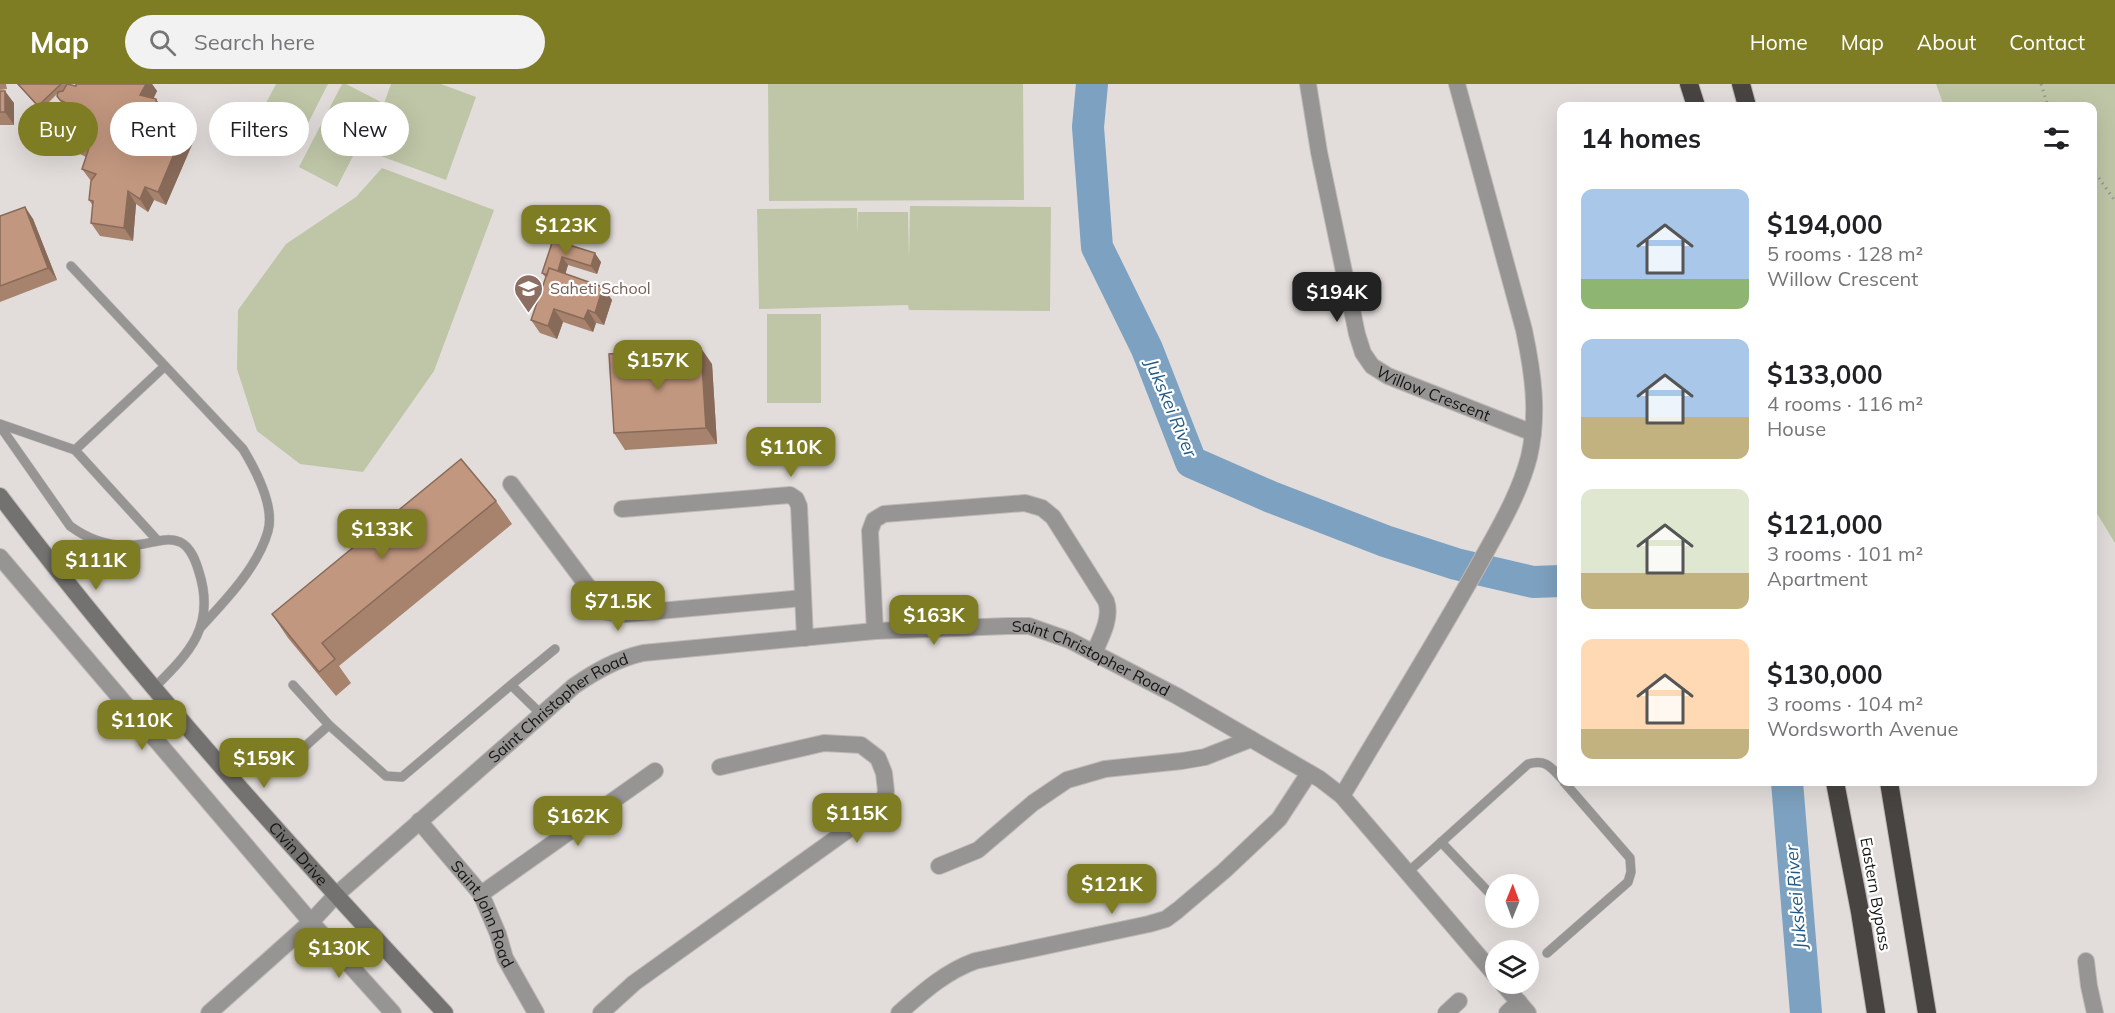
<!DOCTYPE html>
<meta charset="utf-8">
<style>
:root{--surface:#fff;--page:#f2f2f2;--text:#202124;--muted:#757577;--accent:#7f7d24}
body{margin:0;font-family:Mulish,sans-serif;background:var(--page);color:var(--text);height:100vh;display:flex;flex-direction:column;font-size:22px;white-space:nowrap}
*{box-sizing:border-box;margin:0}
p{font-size:20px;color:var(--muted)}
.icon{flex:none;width:33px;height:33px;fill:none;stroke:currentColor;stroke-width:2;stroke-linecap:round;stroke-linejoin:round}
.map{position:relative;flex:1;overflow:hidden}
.panel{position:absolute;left:1557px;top:18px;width:540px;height:684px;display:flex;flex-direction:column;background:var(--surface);border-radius:12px;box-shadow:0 6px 24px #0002}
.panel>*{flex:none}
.hud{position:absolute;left:18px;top:18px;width:570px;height:54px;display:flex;gap:12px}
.needle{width:39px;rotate:1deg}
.tools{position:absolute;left:1485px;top:790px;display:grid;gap:12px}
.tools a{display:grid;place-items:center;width:54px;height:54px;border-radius:50%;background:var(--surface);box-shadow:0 6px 24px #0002;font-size:30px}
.price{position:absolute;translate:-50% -51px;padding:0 14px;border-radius:12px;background:var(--accent);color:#fff;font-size:20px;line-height:39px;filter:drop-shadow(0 2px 3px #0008)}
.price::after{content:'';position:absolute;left:50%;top:36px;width:18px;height:14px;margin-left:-9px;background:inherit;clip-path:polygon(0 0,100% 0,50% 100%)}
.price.selected{background:#222;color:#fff}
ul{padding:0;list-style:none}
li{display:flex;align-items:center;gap:18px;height:150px;padding:0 24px}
li span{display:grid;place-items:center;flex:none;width:168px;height:120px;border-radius:12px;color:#555}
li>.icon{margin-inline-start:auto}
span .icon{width:72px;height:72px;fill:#fffc;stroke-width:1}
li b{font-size:26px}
h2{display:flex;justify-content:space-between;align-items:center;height:72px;padding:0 24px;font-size:26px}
.chip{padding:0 21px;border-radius:27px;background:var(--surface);box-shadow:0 6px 24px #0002;font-size:21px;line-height:54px}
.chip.selected{background:var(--accent);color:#fff}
header{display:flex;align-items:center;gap:36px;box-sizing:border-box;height:84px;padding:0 30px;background:var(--accent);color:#fff}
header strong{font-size:28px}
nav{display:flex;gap:33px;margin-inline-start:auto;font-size:21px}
.search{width:420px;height:54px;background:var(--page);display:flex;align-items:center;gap:15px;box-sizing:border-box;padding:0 21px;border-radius:33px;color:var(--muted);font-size:22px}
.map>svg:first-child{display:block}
</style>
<header>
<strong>Map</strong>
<div class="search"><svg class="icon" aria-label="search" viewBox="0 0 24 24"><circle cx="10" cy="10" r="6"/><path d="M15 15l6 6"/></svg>Search here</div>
<nav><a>Home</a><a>Map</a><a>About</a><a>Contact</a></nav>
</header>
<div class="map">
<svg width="2115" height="929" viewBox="0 0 2115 929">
<rect width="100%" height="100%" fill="#e2dddb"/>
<path fill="#bfc6a7" d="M276,0H328L296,63L254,42Z
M342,0H346L381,18L337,103L299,83Z
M391,0H441L476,13L446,96L367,67Z
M768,0H1023L1024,116L769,117Z
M1936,0H2115V459L2093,423L2092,22H1944Z
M382,84L494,126L434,287L363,388L300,380L257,347L237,285L238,226L286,160L356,113Z
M910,122L1051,123L1050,227L909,226L908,221L759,225L757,125L857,124L858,149V128H908L909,175Z
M767,230H821V319H767Z"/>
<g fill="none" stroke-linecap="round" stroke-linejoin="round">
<path stroke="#7da1c0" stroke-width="32" d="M1092,0L1088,43L1097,163L1147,265L1191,378L1271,413L1385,457L1456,480L1533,498L1562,497
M1787,698L1806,929"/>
<defs>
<path id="service" d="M71,182L243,365C255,385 275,422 268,447C258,483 225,517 200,544
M0,340L75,366L158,457
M0,342L70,442C92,458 116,465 143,460C155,458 168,453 180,458C191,463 196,478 199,488C216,542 190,568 154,604
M75,366L165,282
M293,601L329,641L386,692L402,693L511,601L541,630
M511,601L555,565
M301,666L329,641
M1441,758L1496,816
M1407,789L1528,680C1545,675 1550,682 1562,695
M1512,834L1514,836
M1547,869L1628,798L1631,788L1630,774L1564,698"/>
<g id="minor">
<path id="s1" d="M1308,0L1319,68L1357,250L1363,269L1372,282L1388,292L1533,349"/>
<path d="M511,400L607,528L626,530L803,514"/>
<path d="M622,425L790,411L796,415L799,422L805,554"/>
<path d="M0,473L311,838L393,929"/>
<path d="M875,547L870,447L874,436L884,430L1025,419L1042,424L1053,433L1106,517C1112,534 1101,553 1094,569"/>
<path d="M1342,712C1387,636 1434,561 1477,484C1496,449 1519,412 1529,373C1539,330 1533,289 1524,246L1457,0"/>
<path id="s2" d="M419,737L481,810L498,850L505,874L536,929"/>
<path d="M939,782L978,766L1033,719L1067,696L1105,685L1182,677L1205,673L1251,655"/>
<path d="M481,810L655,687"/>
<path d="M2086,877L2089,902L2095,929"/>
<path d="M1503,900L1528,929"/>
<path id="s3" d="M209,929L311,838L336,811L574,602C596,587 617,575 643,569L875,547L1008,542H1029L1069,556L1177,612L1320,695L1342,712L1496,892"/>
<path d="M601,929L634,899L877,725L884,716L886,707L884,689L878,674L861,661L824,659L720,683"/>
<path d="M899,929C923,908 945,888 975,877L1149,840L1166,835L1178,826L1224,787L1279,735L1309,689"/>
<path d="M1446,929L1459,917"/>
<path d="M1507,929L1519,918"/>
</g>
<g id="secondary">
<path id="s4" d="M0,412C137,593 290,763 445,929"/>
</g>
<path id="motorway" d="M1689,0L1696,22
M1741,0L1747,22
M1835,698L1860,828L1876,929
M1889,698L1927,929"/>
</defs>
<use href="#service" stroke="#bdb9b7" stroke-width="10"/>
<use href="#minor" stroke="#bdb9b7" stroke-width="18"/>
<use href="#secondary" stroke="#bdb9b7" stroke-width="18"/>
<use href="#motorway" stroke="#bdb9b7" stroke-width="20"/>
<path stroke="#989493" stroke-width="3" stroke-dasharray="1.5 4.5" stroke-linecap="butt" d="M2041,0L2048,22
M2092,84L2115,117"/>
<use href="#service" stroke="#979594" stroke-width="9"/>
<use href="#minor" stroke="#979594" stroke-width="16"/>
<use href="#secondary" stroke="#747270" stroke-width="16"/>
<use href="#motorway" stroke="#484442" stroke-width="18"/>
</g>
<path fill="#a7826d" d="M0,0H6L7,5L0,6Z
M17,0H68L76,2V0H152L157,7L153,15H156L164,28L165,38L194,56L166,121L154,116L148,128L136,120L133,157L100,152L91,139L93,122L89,116L91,97L82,85L86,73L80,70L72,58L74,31L69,29L65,25L57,12V10L41,26Z
M0,7L14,19V41H0Z
M25,123L33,135L57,196L0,218V132Z
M553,156L601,178L597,190L568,181L565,190L603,203L612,216L604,241L596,239L593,248L563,238L557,255L540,249L531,236L546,194L542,189Z
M712,280L717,360L625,366L614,349Z
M496,417L512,440L339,582L351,599L336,612L288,554L272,530Z"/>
<path fill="#886a59" d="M146,0H152L157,7L149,24L140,11Z
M5,7L14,19V41L5,28Z
M156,15L164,28L166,48L157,35Z
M185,44L194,56L166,121L158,108Z
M145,103L154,116L148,128L140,115Z
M128,107L136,120L133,157L124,144Z
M25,123L33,135L57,196L48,184Z
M595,169L601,178L597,190L591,182Z
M562,173L568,181L563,198L557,190Z
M603,203L612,216L604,241L595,229Z
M554,225L563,238L557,255L548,242Z
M588,226L596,239L593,248L584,235Z
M701,264L712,280L717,360L706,344Z"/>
<path fill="#c2977f" stroke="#886a59" stroke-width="1.5" d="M18,0H61L38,22Z
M67,0L76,2V0H146L140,11L156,15L157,35L185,44L158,108L145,103L140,115L128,107L124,144L91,139L93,117L89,116L91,97L96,90L82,85L90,61H79L72,58L68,50L70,33L82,27L60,16L57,12L58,8L63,7Z
M0,7H5V28H0Z
M25,123L48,184L0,202V132Z
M553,156L595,169L591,182L562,173L558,187L549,184L547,191L542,189Z
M549,184L603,203L595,229L588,226L584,235L554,225L548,242L531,236Z
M701,264L706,344L614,349L609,270Z
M461,375L496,417L322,559L335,575L319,588L272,530Z"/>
<defs>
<symbol id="school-pin" viewBox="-11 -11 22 30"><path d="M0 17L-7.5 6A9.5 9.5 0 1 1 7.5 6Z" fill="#8d6e63" stroke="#fff"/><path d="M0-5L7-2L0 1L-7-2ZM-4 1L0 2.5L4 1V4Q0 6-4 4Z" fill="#fff"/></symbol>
</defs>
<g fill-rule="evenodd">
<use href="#school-pin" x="512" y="188" width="33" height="45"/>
</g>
<g text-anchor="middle" stroke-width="4.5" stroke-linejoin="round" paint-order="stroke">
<g font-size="16" fill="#785e54" stroke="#fff" text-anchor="start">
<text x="550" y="210">Saheti School</text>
</g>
<g font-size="16" fill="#171514" stroke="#fff">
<text dy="6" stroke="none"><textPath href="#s1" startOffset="358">Willow Crescent</textPath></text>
<text dy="6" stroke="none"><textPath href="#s3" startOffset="1023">Saint Christopher Road</textPath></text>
<text dy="6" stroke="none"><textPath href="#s3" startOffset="465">Saint Christopher Road</textPath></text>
<text dy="6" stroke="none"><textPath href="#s4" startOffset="466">Civin Drive</textPath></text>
<text transform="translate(1876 810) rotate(80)" y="6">Eastern Bypass</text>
<text dy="6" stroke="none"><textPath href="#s2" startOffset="114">Saint John Road</textPath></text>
</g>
<g font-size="18" font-style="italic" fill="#215984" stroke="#fff">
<text transform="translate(1171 324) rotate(67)" y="6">Jukskei River</text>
<text transform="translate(1796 813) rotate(-95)" y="6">Jukskei River</text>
</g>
</g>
</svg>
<div class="tools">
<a><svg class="needle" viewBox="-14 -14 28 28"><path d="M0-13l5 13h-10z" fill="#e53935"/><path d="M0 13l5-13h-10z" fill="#757577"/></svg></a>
<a><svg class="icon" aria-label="layers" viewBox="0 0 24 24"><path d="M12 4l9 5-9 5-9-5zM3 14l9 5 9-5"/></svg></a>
</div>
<b class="price" style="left:566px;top:172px">$123K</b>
<b class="price selected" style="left:1337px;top:239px">$194K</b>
<b class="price" style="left:658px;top:307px">$157K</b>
<b class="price" style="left:791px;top:394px">$110K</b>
<b class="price" style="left:382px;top:476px">$133K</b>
<b class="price" style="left:96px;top:507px">$111K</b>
<b class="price" style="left:618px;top:548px">$71.5K</b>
<b class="price" style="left:934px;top:562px">$163K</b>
<b class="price" style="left:142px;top:667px">$110K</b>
<b class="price" style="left:264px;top:705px">$159K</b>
<b class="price" style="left:857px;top:760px">$115K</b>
<b class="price" style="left:578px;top:763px">$162K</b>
<b class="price" style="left:1112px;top:831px">$121K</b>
<b class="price" style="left:339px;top:895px">$130K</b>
<div class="hud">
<a class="chip selected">Buy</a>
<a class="chip">Rent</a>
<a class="chip">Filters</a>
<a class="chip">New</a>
</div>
<section class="panel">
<h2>14 homes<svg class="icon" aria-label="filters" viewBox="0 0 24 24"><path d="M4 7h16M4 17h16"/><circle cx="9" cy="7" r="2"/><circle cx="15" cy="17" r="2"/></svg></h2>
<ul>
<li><span style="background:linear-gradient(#a9c7e8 75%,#8fb573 0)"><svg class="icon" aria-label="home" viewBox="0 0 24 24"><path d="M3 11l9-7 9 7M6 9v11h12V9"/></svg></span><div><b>$194,000</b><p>5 rooms · 128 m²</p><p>Willow Crescent</p></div></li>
<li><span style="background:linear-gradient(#a9c7e8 65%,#c2b280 0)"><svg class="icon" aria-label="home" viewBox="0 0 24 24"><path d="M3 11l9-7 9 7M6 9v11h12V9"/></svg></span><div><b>$133,000</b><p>4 rooms · 116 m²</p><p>House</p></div></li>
<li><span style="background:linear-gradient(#dfe7d0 70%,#c2b280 0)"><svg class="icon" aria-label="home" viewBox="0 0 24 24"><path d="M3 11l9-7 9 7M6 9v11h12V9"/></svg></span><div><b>$121,000</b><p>3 rooms · 101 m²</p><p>Apartment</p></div></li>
<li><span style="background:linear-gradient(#ffd9b3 75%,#c2b280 0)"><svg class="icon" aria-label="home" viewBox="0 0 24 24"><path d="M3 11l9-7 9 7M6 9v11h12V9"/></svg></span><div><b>$130,000</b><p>3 rooms · 104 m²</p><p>Wordsworth Avenue</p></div></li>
</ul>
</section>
</div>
